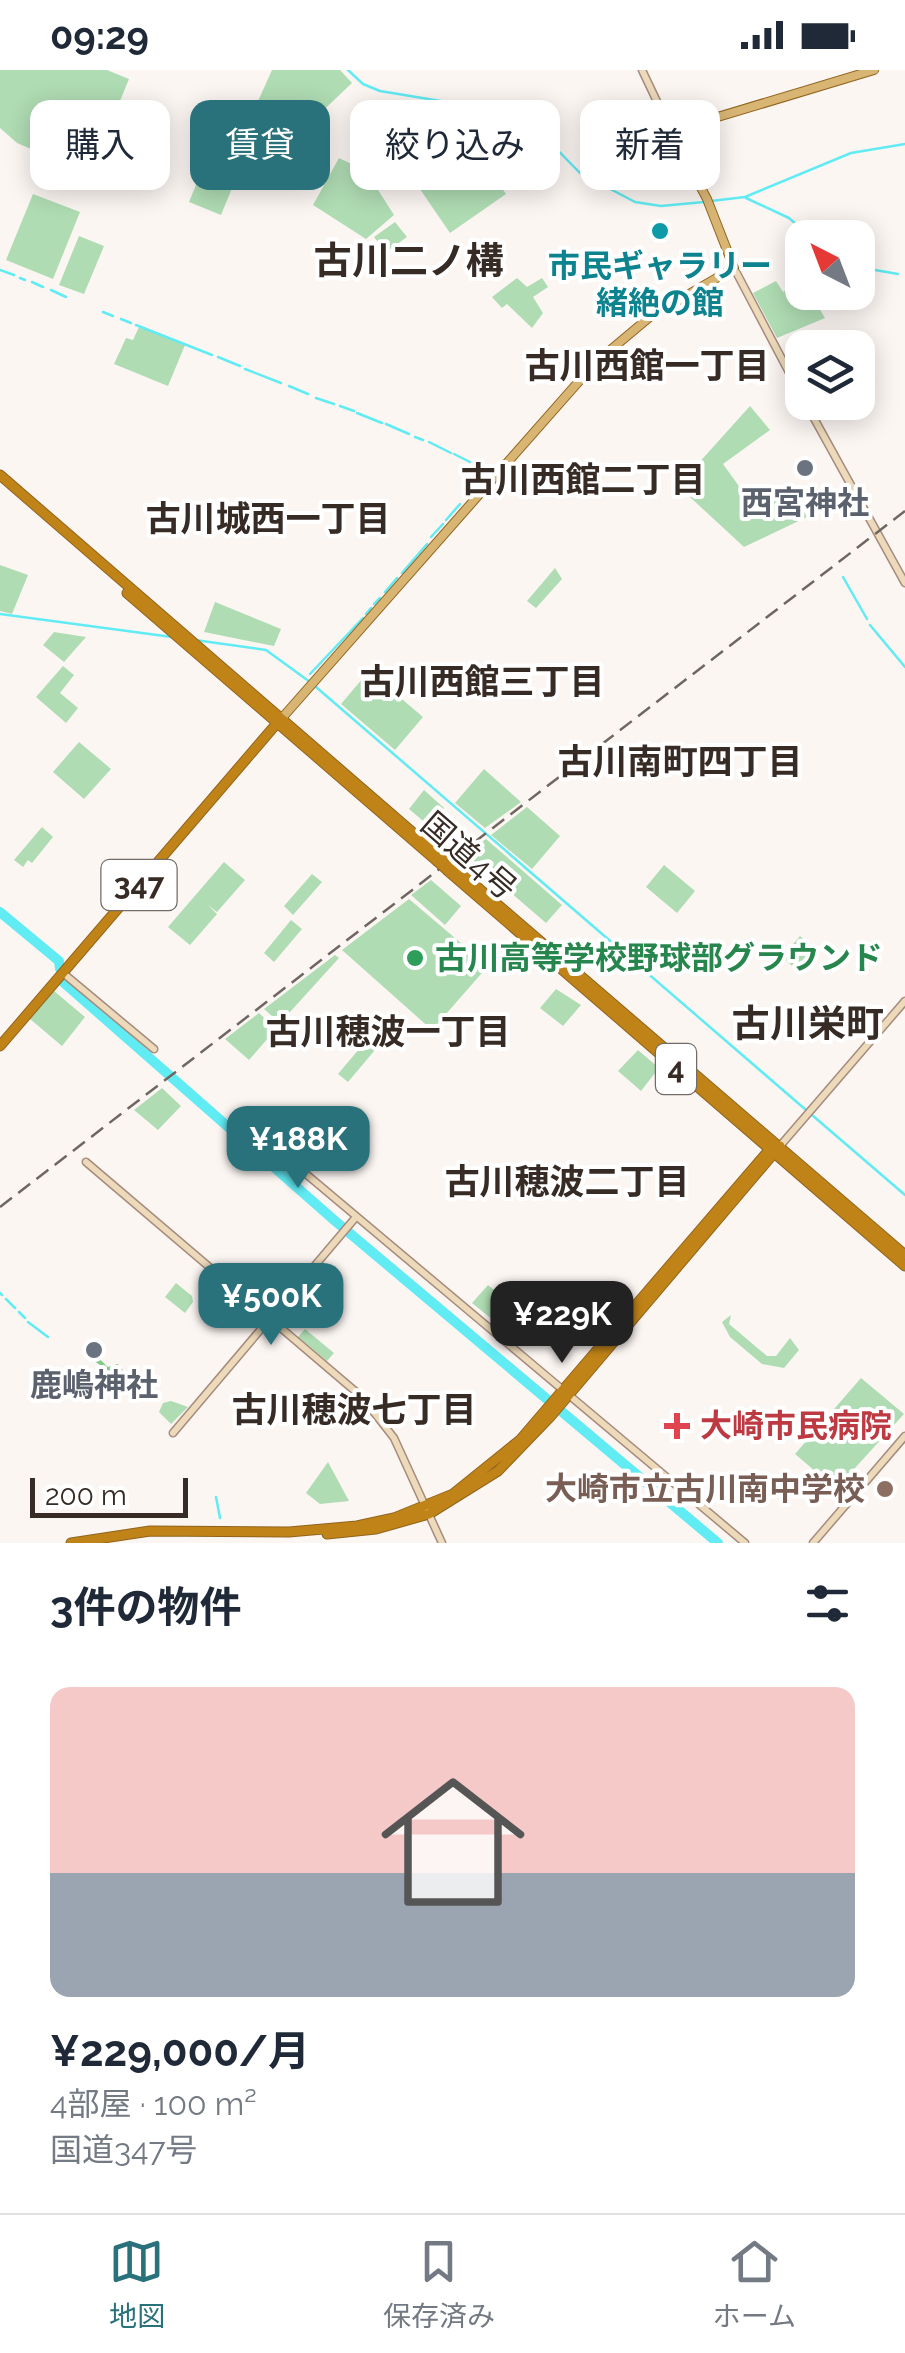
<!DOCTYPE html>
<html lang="ja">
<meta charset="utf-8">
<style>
:root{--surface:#fff;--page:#f2f2f3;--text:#1f2937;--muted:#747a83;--line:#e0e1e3;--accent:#29717b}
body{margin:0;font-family:Raleway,"Noto Sans JP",sans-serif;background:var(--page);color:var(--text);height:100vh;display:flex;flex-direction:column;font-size:38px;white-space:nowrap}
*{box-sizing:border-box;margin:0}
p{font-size:32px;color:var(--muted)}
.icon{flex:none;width:55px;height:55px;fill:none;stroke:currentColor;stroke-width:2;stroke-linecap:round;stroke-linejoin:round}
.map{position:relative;height:1473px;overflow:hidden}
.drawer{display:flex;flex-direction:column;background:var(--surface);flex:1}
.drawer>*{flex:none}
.top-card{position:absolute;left:30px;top:30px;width:845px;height:90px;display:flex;gap:20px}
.needle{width:65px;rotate:318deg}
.controls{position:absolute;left:785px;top:150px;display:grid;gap:20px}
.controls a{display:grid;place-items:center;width:90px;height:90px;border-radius:20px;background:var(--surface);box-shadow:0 5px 25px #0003;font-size:50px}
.scale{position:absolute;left:30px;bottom:25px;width:158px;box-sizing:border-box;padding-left:10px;border:5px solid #372b26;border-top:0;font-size:28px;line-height:35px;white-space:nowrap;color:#372b26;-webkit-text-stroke:8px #fff;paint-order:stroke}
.price{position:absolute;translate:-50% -85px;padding:0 22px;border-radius:20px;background:var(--accent);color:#fff;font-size:32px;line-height:65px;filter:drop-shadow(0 2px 5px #0008)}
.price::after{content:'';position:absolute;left:50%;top:60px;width:30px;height:22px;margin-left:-15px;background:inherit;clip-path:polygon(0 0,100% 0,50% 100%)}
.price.active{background:#222;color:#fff}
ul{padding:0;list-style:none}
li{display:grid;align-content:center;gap:20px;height:530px;padding:0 50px}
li+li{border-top:2px solid var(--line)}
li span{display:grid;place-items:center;height:310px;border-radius:20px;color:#555}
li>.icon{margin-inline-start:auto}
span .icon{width:180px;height:180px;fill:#fffc;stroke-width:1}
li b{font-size:42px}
h2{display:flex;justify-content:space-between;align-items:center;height:120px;padding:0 50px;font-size:42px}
.chip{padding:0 35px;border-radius:20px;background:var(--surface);box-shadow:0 5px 25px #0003;font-size:35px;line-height:90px}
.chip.active{background:var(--accent);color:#fff}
.status{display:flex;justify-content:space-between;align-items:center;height:70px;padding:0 50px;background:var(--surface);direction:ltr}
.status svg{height:28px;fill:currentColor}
.tabs{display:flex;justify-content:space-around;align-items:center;height:140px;border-top:2px solid var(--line);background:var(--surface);font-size:28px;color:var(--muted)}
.tabs a{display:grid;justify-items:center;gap:5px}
.tabs .active{color:var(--accent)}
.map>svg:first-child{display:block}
</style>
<div class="status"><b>09:29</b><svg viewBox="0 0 49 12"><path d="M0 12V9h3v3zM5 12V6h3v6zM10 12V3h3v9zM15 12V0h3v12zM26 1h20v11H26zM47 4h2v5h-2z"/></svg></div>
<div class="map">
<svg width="905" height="1473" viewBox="0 0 905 1473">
<rect width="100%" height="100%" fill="#fcf6f3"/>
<path fill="#afdcb3" d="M0,0H107L129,9L90,104L17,73L0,58Z
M272,0H340L352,13L311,52L254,40Z
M467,67L506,124L450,163L411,106Z
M214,71L246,84L221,145L189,132Z
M339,88L366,101L394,145L366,169L313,135Z
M33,124L80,142L53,209L6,190Z
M395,152L407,167L386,182L374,167Z
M79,166L104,176L84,224L59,215Z
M517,208L527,217L542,208L548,217L533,227L543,243L532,258L507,234L502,238L492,227Z
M776,211L783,222L802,212V222L810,223L825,248L777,268L753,223Z
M139,257L185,275L168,316L114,294L126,268L133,270Z
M750,336L770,360L723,394L754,437L790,417L807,447L744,477L678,416Z
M0,495L28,505L12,544L0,541Z
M555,498L562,509L536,538L527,531Z
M215,532L281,559L274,576L204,562Z
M54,562L86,567L64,592L43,575Z
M63,596L74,605L60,623L78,638L66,653L36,627Z
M369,601L423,647L395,680L341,634Z
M79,672L111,699L84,729L53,702Z
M484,699L521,732L485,758L455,733Z
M424,720L444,738L429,756L409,739Z
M527,737L560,766L532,799L491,765Z
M42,757L53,767L32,793L28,790L23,797L14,790Z
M486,769L562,835L546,853L466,784Z
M224,792L245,810L217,842L208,835L217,844L190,875L168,857Z
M664,795L695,821L677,843L646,817Z
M312,804L322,812L293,845L284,836Z
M431,810L461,836L445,855L411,825Z
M409,829L488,896L432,960L342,880Z
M291,850L302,859L274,892L264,883Z
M800,866L816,880L798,901L782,887Z
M335,885L339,888L280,953L264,939Z
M556,919L581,935L563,956L540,938Z
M54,921L85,947L62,976L30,949Z
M259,943L276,959L249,990L225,969Z
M365,972L375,980L348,1012L338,1004Z
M638,980L659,998L641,1021L618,1001Z
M162,1018L181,1036L158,1060L134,1040Z
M176,1213L192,1226L193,1232L185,1243L165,1227Z
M488,1215L534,1253L519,1271L472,1233Z
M731,1245L729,1254L767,1286H776L790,1268L799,1280L784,1298L762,1294L730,1267L722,1252Z
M305,1259L334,1283L327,1291L298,1267Z
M861,1308L904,1344L836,1419L795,1384Z
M171,1331L188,1337L171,1354L159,1342L163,1333Z
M328,1392L349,1431L320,1434L306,1423Z"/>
<path fill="#81cb89" d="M90,1271L96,1272L92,1282L108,1297L118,1294L132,1312L127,1314L83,1283Z"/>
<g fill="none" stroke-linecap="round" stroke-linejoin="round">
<path stroke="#61ebf3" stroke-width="2.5" d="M348,0L363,14L380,21L513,43L534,56L580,103L635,132L661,136L704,132
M746,128L789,148L812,168
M711,131L745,127L851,83L905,74
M858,197L898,204
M0,200L14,205
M20,208L25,210
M32,212L43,217
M51,220L66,227
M103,242L113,246
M121,249L131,253
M136,255L212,285
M218,287L240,296
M245,299L281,313
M289,316L308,324
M316,328L334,334
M340,336L354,341
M357,343L382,353
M386,354L409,364
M415,367L423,370
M429,372L451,383
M454,384L470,392
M446,450L460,434
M431,467L443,454
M402,503L427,474
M843,507L867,549
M385,522L397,508
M374,534L380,528
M0,544L172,567
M366,544L371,538
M870,555L905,597
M195,570L266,580L310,612
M310,604L363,548
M316,617L806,1040
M812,1045L905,1125
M0,1223L2,1225
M6,1229L15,1238
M19,1242L25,1248
M28,1252L48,1267
M216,1427L220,1448"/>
<path stroke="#61ebf3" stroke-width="10" d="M0,842L59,891L60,899
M62,911L334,1150L718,1473"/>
<defs>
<path id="secondary" d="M642,0L671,61
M734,198L802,327
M805,332L905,513
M63,903L154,979
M262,1067L745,1473
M780,1076L905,931
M86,1092L362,1327L394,1368L442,1473
M173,1363L356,1147
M813,1473L905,1366"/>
<path id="primary" d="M282,648L596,292L651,246L734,198L707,129L671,61L874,0"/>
<path id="highway" d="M0,405L441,787
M127,523L437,791
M454,797L905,1185
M448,801L905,1196
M0,976L278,652
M327,1464L376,1459L429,1444L498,1401L550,1347L780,1076
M71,1473L150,1461L289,1462L357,1456L394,1448L453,1424L520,1370L769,1080L780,1076"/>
</defs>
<use href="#secondary" stroke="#a68a7e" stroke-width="9"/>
<use href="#primary" stroke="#90641d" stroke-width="10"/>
<use href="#highway" stroke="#90641d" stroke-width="11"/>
<use href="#secondary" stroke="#ecdaba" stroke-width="6"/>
<use href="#primary" stroke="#d9b574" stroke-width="8"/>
<use href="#highway" stroke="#c08318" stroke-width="9"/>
<path stroke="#706661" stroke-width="2.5" stroke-dasharray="15 8" stroke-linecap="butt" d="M0,1137L905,441"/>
<defs>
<path id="highway-bridge" d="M441,787L454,797
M437,791L448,801"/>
</defs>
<use href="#highway-bridge" stroke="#90641d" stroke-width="11" stroke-linecap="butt"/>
<use href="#highway-bridge" stroke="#c08318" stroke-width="9"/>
</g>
<circle fill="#0f9aa8" stroke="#fff" stroke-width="4" cx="660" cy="161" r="10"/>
<g fill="#6b7280" stroke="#fff" stroke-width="4">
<circle cx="805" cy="398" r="10"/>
<circle cx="94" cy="1280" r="10"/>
</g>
<circle fill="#2e9e5b" stroke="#fff" stroke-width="4" cx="415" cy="888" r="10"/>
<path fill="#e0444e" stroke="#fff" stroke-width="4" d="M672 1341h10v10h10v10h-10v10h-10v-10h-10v-10h10z"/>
<circle fill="#8d6e63" stroke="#fff" stroke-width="4" cx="885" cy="1419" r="10"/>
<g text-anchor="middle" stroke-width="8" stroke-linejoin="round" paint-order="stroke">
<g fill="#fff" stroke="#736b67" stroke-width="2.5">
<rect x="101.5" y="790" width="75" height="50" rx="8"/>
<rect x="656" y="974" width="40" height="50" rx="8"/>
</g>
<g font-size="30" font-weight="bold" fill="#372b26">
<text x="139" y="825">347</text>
<text x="676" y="1009">4</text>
</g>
<g font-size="32" font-weight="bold" fill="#0d838f" stroke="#fff">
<text x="660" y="207">市民ギャラリー<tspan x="660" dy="37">緒絶の館</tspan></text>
</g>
<g font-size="32" font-weight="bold" fill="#5b616d" stroke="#fff">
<text x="805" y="444">西宮神社</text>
<text x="94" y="1326">鹿嶋神社</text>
</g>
<g font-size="32" fill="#372b26" stroke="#fff">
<text transform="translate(469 786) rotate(41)" y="11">国道4号</text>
</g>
<g font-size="32" font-weight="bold" fill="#27864d" stroke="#fff" text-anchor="start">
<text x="435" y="899">古川高等学校野球部グラウンド</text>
</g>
<g font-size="32" font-weight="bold" fill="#be3a42" stroke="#fff" text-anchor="start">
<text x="700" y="1367">大崎市民病院</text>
</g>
<g font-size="32" font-weight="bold" fill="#785e54" stroke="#fff" text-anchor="end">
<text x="865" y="1430">大崎市立古川南中学校</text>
</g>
<g font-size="35" font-weight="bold" fill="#372b26" stroke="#fff">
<text x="647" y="308">古川西館一丁目</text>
<text x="583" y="422">古川西館二丁目</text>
<text x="268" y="461">古川城西一丁目</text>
<text x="482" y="624">古川西館三丁目</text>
<text x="680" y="704">古川南町四丁目</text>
<text x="388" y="974">古川穂波一丁目</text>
<text x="567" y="1124">古川穂波二丁目</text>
<text x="354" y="1352">古川穂波七丁目</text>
</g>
<g font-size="38" font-weight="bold" fill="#372b26" stroke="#fff">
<text x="409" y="204">古川二ノ構</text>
<text x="808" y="967">古川栄町</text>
</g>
</g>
</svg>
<div class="controls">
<a><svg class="needle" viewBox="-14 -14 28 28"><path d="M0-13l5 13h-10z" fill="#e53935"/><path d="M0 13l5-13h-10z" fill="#747a83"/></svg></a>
<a><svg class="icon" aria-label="layers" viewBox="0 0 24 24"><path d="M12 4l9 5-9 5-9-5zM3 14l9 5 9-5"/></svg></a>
</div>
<div class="scale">200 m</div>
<b class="price" style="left:298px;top:1121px">¥188K</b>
<b class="price" style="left:271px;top:1278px">¥500K</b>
<b class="price active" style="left:562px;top:1296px">¥229K</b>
<div class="top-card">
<a class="chip">購入</a>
<a class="chip active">賃貸</a>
<a class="chip">絞り込み</a>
<a class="chip">新着</a>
</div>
</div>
<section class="drawer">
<h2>3件の物件<svg class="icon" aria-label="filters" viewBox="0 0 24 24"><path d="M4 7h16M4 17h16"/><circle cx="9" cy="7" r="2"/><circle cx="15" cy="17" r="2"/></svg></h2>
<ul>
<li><span style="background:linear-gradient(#f6c9c9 60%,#9aa5b1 0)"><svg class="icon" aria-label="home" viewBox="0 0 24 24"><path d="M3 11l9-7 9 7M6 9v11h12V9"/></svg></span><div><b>¥229,000/月</b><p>4部屋 · 100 m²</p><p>国道347号</p></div></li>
</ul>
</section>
<nav class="tabs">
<a class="active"><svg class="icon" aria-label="map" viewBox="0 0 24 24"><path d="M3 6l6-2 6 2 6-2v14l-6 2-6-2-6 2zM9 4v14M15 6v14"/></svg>地図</a>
<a><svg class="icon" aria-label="saved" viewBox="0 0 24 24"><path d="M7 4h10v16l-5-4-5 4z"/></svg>保存済み</a>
<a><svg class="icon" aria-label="home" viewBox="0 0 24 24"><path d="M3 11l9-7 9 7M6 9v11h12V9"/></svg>ホーム</a>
</nav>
